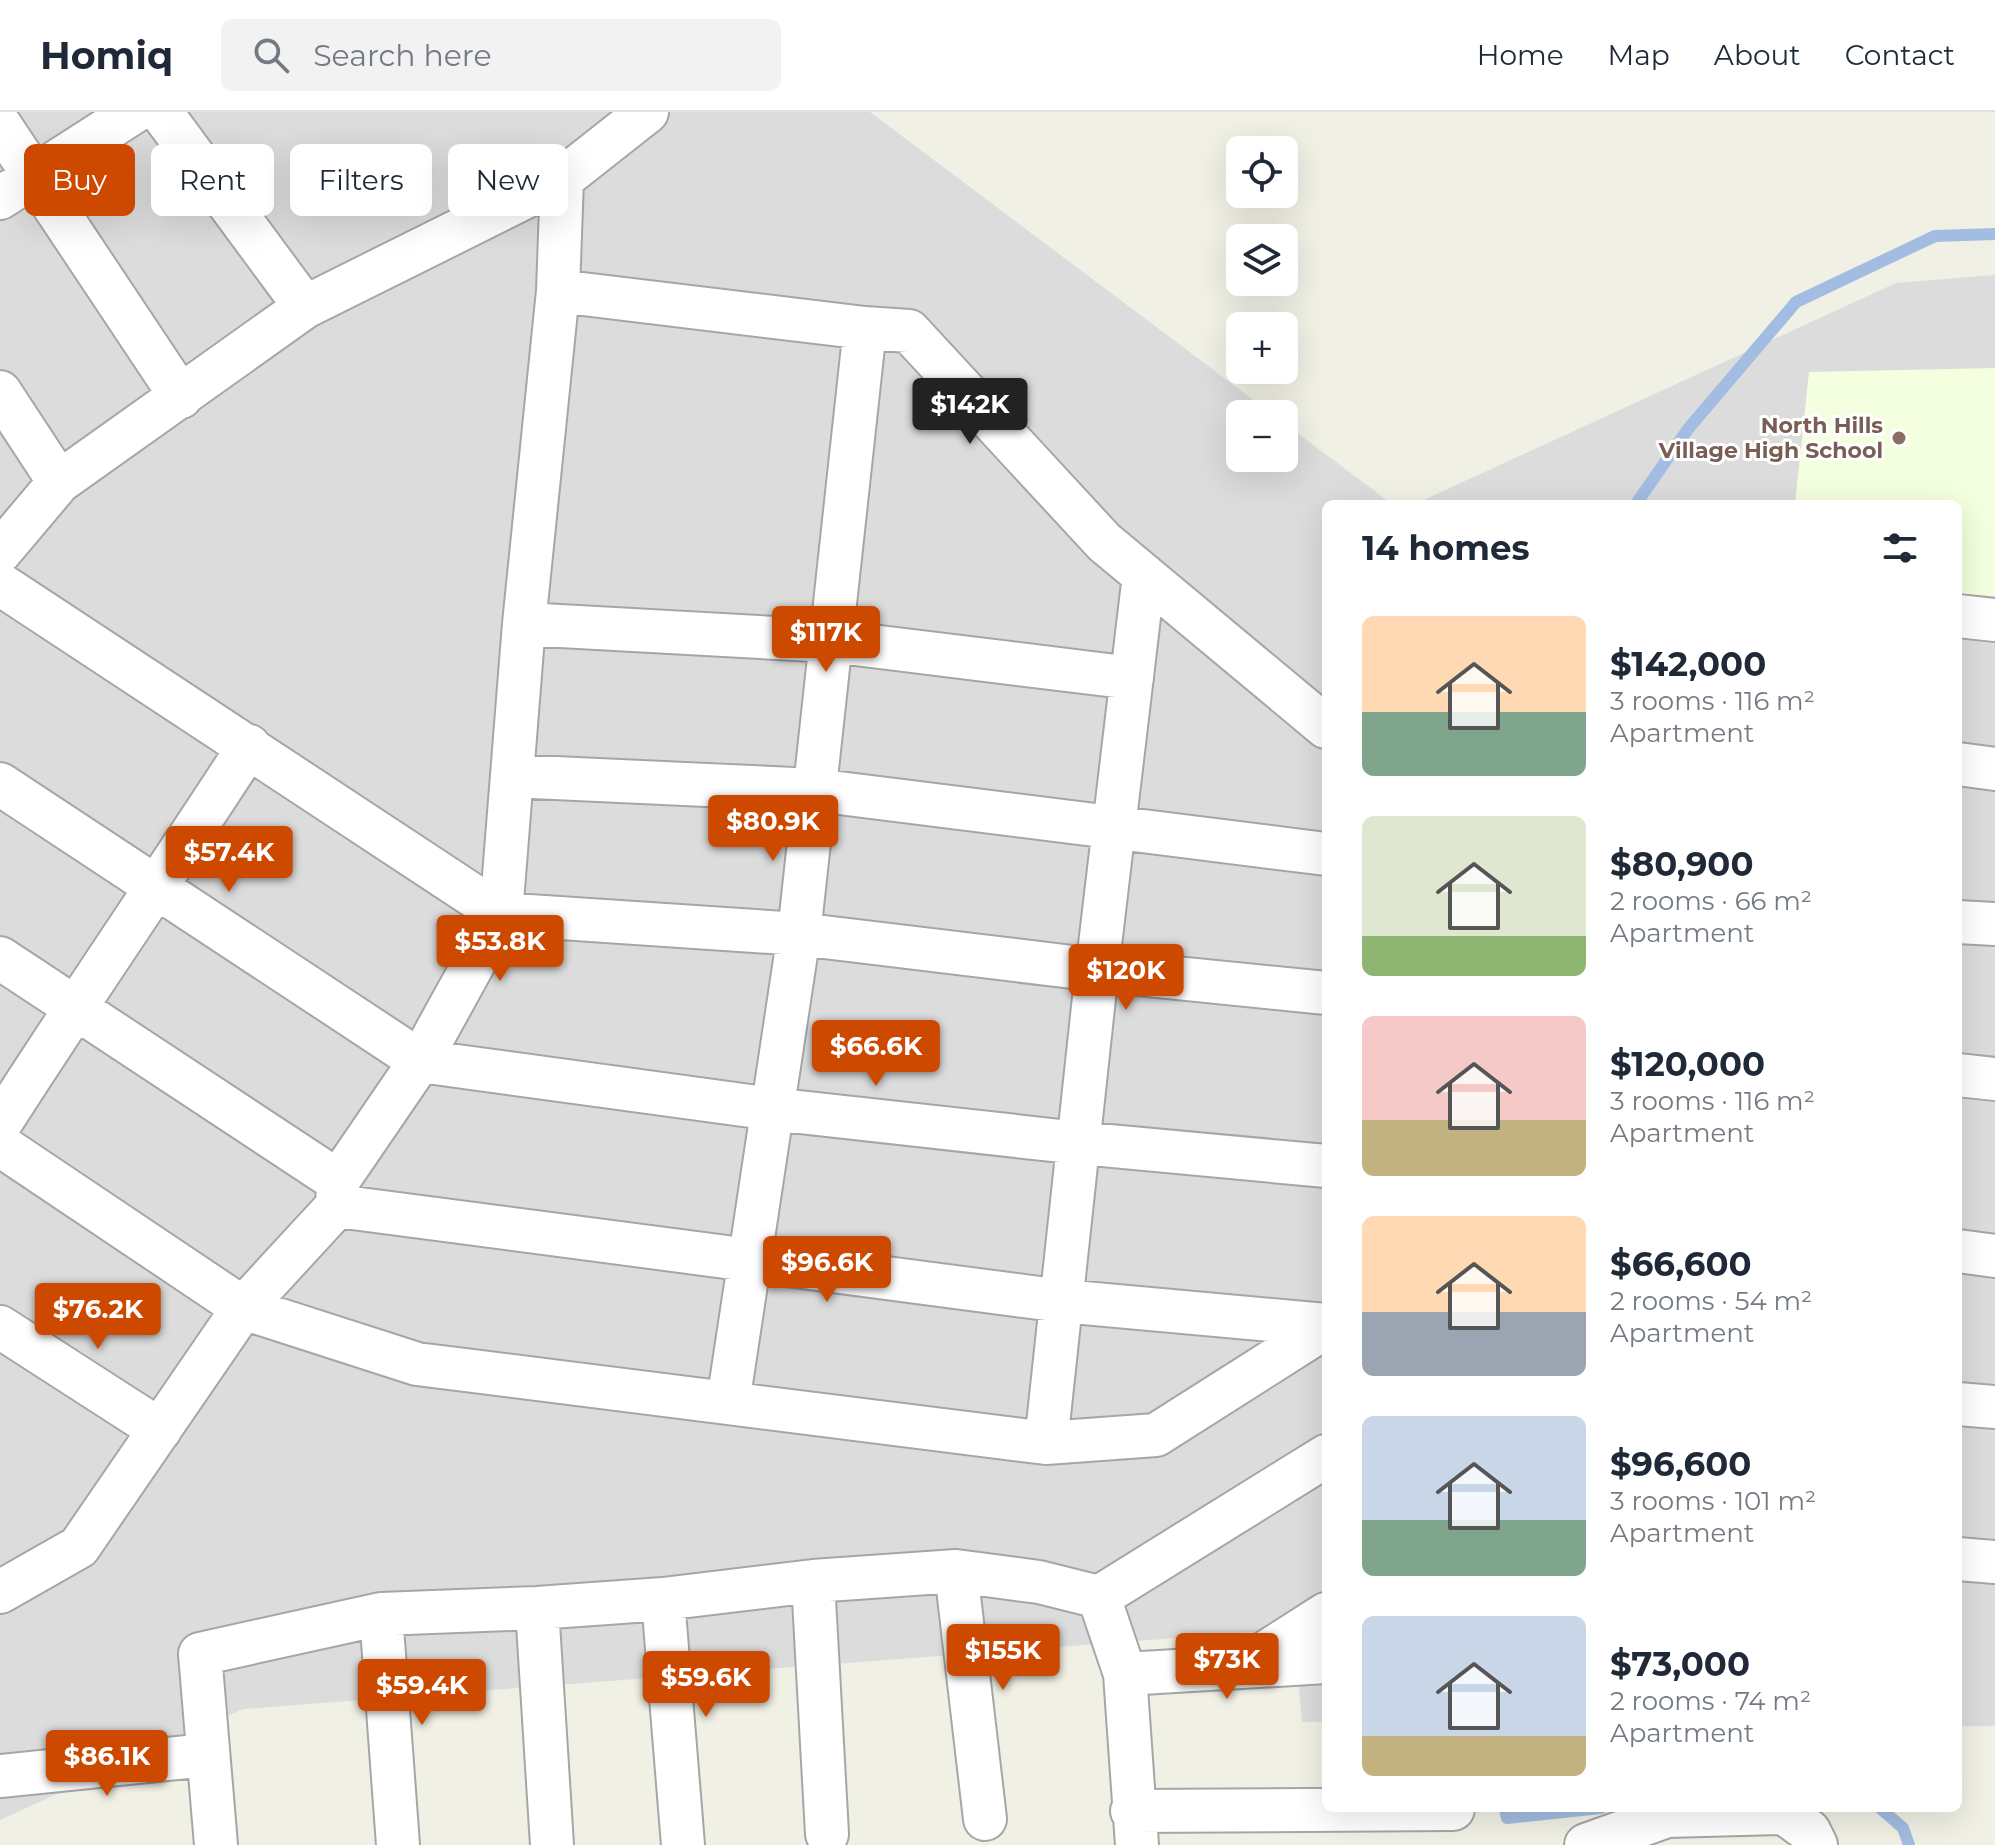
<!DOCTYPE html>
<meta charset="utf-8">
<style>
:root{--surface:#fff;--page:#f2f2f3;--text:#1f2937;--muted:#747a83;--line:#e0e1e3;--accent:#ce4900}
body{margin:0;font-family:Montserrat,sans-serif;background:var(--page);color:var(--text);height:100vh;display:flex;flex-direction:column;font-size:30px;white-space:nowrap}
*{box-sizing:border-box;margin:0}
p{font-size:26px;color:var(--muted)}
.icon{flex:none;width:44px;height:44px;fill:none;stroke:currentColor;stroke-width:2;stroke-linecap:round;stroke-linejoin:round}
.map{position:relative;flex:1;overflow:hidden}
.drawer{position:absolute;left:1322px;top:388px;width:640px;height:1312px;display:flex;flex-direction:column;background:var(--surface);border-radius:12px;box-shadow:0 8px 32px #0002}
.drawer>*{flex:none}
.banner{position:absolute;left:24px;top:32px;width:760px;height:72px;display:flex;gap:16px}
.controls{position:absolute;left:1226px;top:24px;display:grid;gap:16px}
.controls a{display:grid;place-items:center;width:72px;height:72px;border-radius:12px;background:var(--surface);box-shadow:0 8px 32px #0002;font-size:40px}
.price{position:absolute;translate:-50% -68px;padding:0 18px;border-radius:8px;background:var(--accent);color:#fff;font-size:26px;line-height:52px;filter:drop-shadow(0 2px 4px #0008)}
.price::after{content:'';position:absolute;left:50%;top:48px;width:24px;height:18px;margin-left:-12px;background:inherit;clip-path:polygon(0 0,100% 0,50% 100%)}
.price.current{background:#222;color:#fff}
ul{padding:0;list-style:none}
li{display:flex;align-items:center;gap:24px;height:200px;padding:0 40px}
li span{display:grid;place-items:center;flex:none;width:224px;height:160px;border-radius:12px;color:#555}
li>.icon{margin-inline-start:auto}
span .icon{width:96px;height:96px;fill:#fffc;stroke-width:1}
li b{font-size:34px}
h2{display:flex;justify-content:space-between;align-items:center;height:96px;padding:0 40px;font-size:34px}
.tag{padding:0 28px;border-radius:12px;background:var(--surface);box-shadow:0 8px 32px #0002;font-size:28px;line-height:72px}
.tag.current{background:var(--accent);color:#fff}
header{display:flex;align-items:center;gap:48px;box-sizing:border-box;height:112px;padding:0 40px;background:var(--surface);border-bottom:2px solid var(--line)}
header strong{font-size:38px}
nav{display:flex;gap:44px;margin-inline-start:auto;font-size:28px}
.search{width:560px;height:72px;background:var(--page);display:flex;align-items:center;gap:20px;box-sizing:border-box;padding:0 28px;border-radius:12px;color:var(--muted);font-size:30px}
.map>svg:first-child{display:block}
</style>
<header>
<strong>Homiq</strong>
<div class="search"><svg class="icon" aria-label="search" viewBox="0 0 24 24"><circle cx="10" cy="10" r="6"/><path d="M15 15l6 6"/></svg>Search here</div>
<nav><a>Home</a><a>Map</a><a>About</a><a>Contact</a></nav>
</header>
<div class="map">
<svg width="1995" height="1733" viewBox="0 0 1995 1733">
<rect width="100%" height="100%" fill="#f0f0e5"/>
<path fill="#dddcdc" d="M0,0H870L1272,302H1240V346H1284V311L1392,392H1326V1610H1302L1294,1517L243,1597L0,1708Z
M1995,163V1614H1958V392H1415L1896,171Z"/>
<path fill="#f4ffdf" d="M1995,256V492L1958,488V392H1795L1809,260Z"/>
<g fill="none" stroke-linecap="round" stroke-linejoin="round">
<path stroke="#a2bde1" stroke-width="12" d="M1636,392L1688,317L1796,190L1935,124L1995,122
M1505,1696L1507,1706L1601,1696
M1880,1696L1903,1716L1909,1733"/>
<defs>
<path id="minor" d="M161,0L305,195
M0,13L181,285
M0,86L134,0
M558,179L865,216L909,219L1104,430L1326,615
M0,280L59,370
M0,440L59,370L305,195L562,67L647,0
M0,472L501,802L799,822L1097,858L1326,881
M1958,504L1995,508
M524,512L831,529L1132,566
M1958,652L1995,657
M512,664L815,678L1326,742
M0,672L420,949L772,997L1079,1031L1326,1054
M1958,810L1995,812
M0,846L338,1069
M1958,963L1995,967
M0,1012C81,885 167,761 249,634
M0,1033L243,1196L417,1252L1046,1331L1156,1323L1326,1215
M337,1094L1062,1189L1326,1213
M1958,1139L1995,1144
M0,1215L160,1318
M728,1291L799,822L865,216
M1958,1292L1995,1295
M1046,1331L1097,858L1144,463
M1958,1447L1995,1450
M956,1459L985,1707
M813,1469L827,1722
M0,1480L79,1435L243,1196L337,1094L338,1069L420,949L501,802L524,512L558,179L562,67
M1099,1485L1125,1562L1137,1733
M663,1487L683,1733
M537,1496L552,1733
M381,1502L398,1733
M1246,1553L1326,1502
M1125,1562L1326,1550
M0,1664L207,1643
M1132,1699L1453,1697
M216,1733L200,1542L381,1502L537,1496L663,1487L813,1469L956,1459L1039,1470L1099,1485L1326,1344
M1586,1733L1667,1704L1784,1701L1809,1719L1816,1733"/>
</defs>
<use href="#minor" stroke="#a6a6a6" stroke-width="46"/>
<use href="#minor" stroke="#fff" stroke-width="42"/>
</g>
<circle fill="#8d6e63" stroke="#fff" stroke-width="3" cx="1899" cy="326" r="8"/>
<g text-anchor="middle" stroke-width="6" stroke-linejoin="round" paint-order="stroke">
<g font-size="22" font-weight="bold" fill="#785e54" stroke="#fff" text-anchor="end">
<text x="1883" y="321">North Hills<tspan x="1883" dy="25">Village High School</tspan></text>
</g>
</g>
</svg>
<div class="controls">
<a><svg class="icon" aria-label="locate" viewBox="0 0 24 24"><circle cx="12" cy="12" r="6"/><path d="M12 2v4M12 18v4M2 12h4M18 12h4"/></svg></a>
<a><svg class="icon" aria-label="layers" viewBox="0 0 24 24"><path d="M12 4l9 5-9 5-9-5zM3 14l9 5 9-5"/></svg></a>
<a>+</a>
<a>−</a>
</div>
<b class="price current" style="left:970px;top:334px">$142K</b>
<b class="price" style="left:826px;top:562px">$117K</b>
<b class="price" style="left:773px;top:751px">$80.9K</b>
<b class="price" style="left:229px;top:782px">$57.4K</b>
<b class="price" style="left:500px;top:871px">$53.8K</b>
<b class="price" style="left:1126px;top:900px">$120K</b>
<b class="price" style="left:876px;top:976px">$66.6K</b>
<b class="price" style="left:827px;top:1192px">$96.6K</b>
<b class="price" style="left:98px;top:1239px">$76.2K</b>
<b class="price" style="left:1003px;top:1580px">$155K</b>
<b class="price" style="left:1227px;top:1589px">$73K</b>
<b class="price" style="left:706px;top:1607px">$59.6K</b>
<b class="price" style="left:422px;top:1615px">$59.4K</b>
<b class="price" style="left:107px;top:1686px">$86.1K</b>
<div class="banner">
<a class="tag current">Buy</a>
<a class="tag">Rent</a>
<a class="tag">Filters</a>
<a class="tag">New</a>
</div>
<section class="drawer">
<h2>14 homes<svg class="icon" aria-label="filters" viewBox="0 0 24 24"><path d="M4 7h16M4 17h16"/><circle cx="9" cy="7" r="2"/><circle cx="15" cy="17" r="2"/></svg></h2>
<ul>
<li><span style="background:linear-gradient(#ffd9b3 60%,#7fa58c 0)"><svg class="icon" aria-label="home" viewBox="0 0 24 24"><path d="M3 11l9-7 9 7M6 9v11h12V9"/></svg></span><div><b>$142,000</b><p>3 rooms · 116 m²</p><p>Apartment</p></div></li>
<li><span style="background:linear-gradient(#dfe7d0 75%,#8fb573 0)"><svg class="icon" aria-label="home" viewBox="0 0 24 24"><path d="M3 11l9-7 9 7M6 9v11h12V9"/></svg></span><div><b>$80,900</b><p>2 rooms · 66 m²</p><p>Apartment</p></div></li>
<li><span style="background:linear-gradient(#f6c9c9 65%,#c2b280 0)"><svg class="icon" aria-label="home" viewBox="0 0 24 24"><path d="M3 11l9-7 9 7M6 9v11h12V9"/></svg></span><div><b>$120,000</b><p>3 rooms · 116 m²</p><p>Apartment</p></div></li>
<li><span style="background:linear-gradient(#ffd9b3 60%,#9aa5b1 0)"><svg class="icon" aria-label="home" viewBox="0 0 24 24"><path d="M3 11l9-7 9 7M6 9v11h12V9"/></svg></span><div><b>$66,600</b><p>2 rooms · 54 m²</p><p>Apartment</p></div></li>
<li><span style="background:linear-gradient(#c9d6e8 65%,#7fa58c 0)"><svg class="icon" aria-label="home" viewBox="0 0 24 24"><path d="M3 11l9-7 9 7M6 9v11h12V9"/></svg></span><div><b>$96,600</b><p>3 rooms · 101 m²</p><p>Apartment</p></div></li>
<li><span style="background:linear-gradient(#c9d6e8 75%,#c2b280 0)"><svg class="icon" aria-label="home" viewBox="0 0 24 24"><path d="M3 11l9-7 9 7M6 9v11h12V9"/></svg></span><div><b>$73,000</b><p>2 rooms · 74 m²</p><p>Apartment</p></div></li>
</ul>
</section>
</div>
